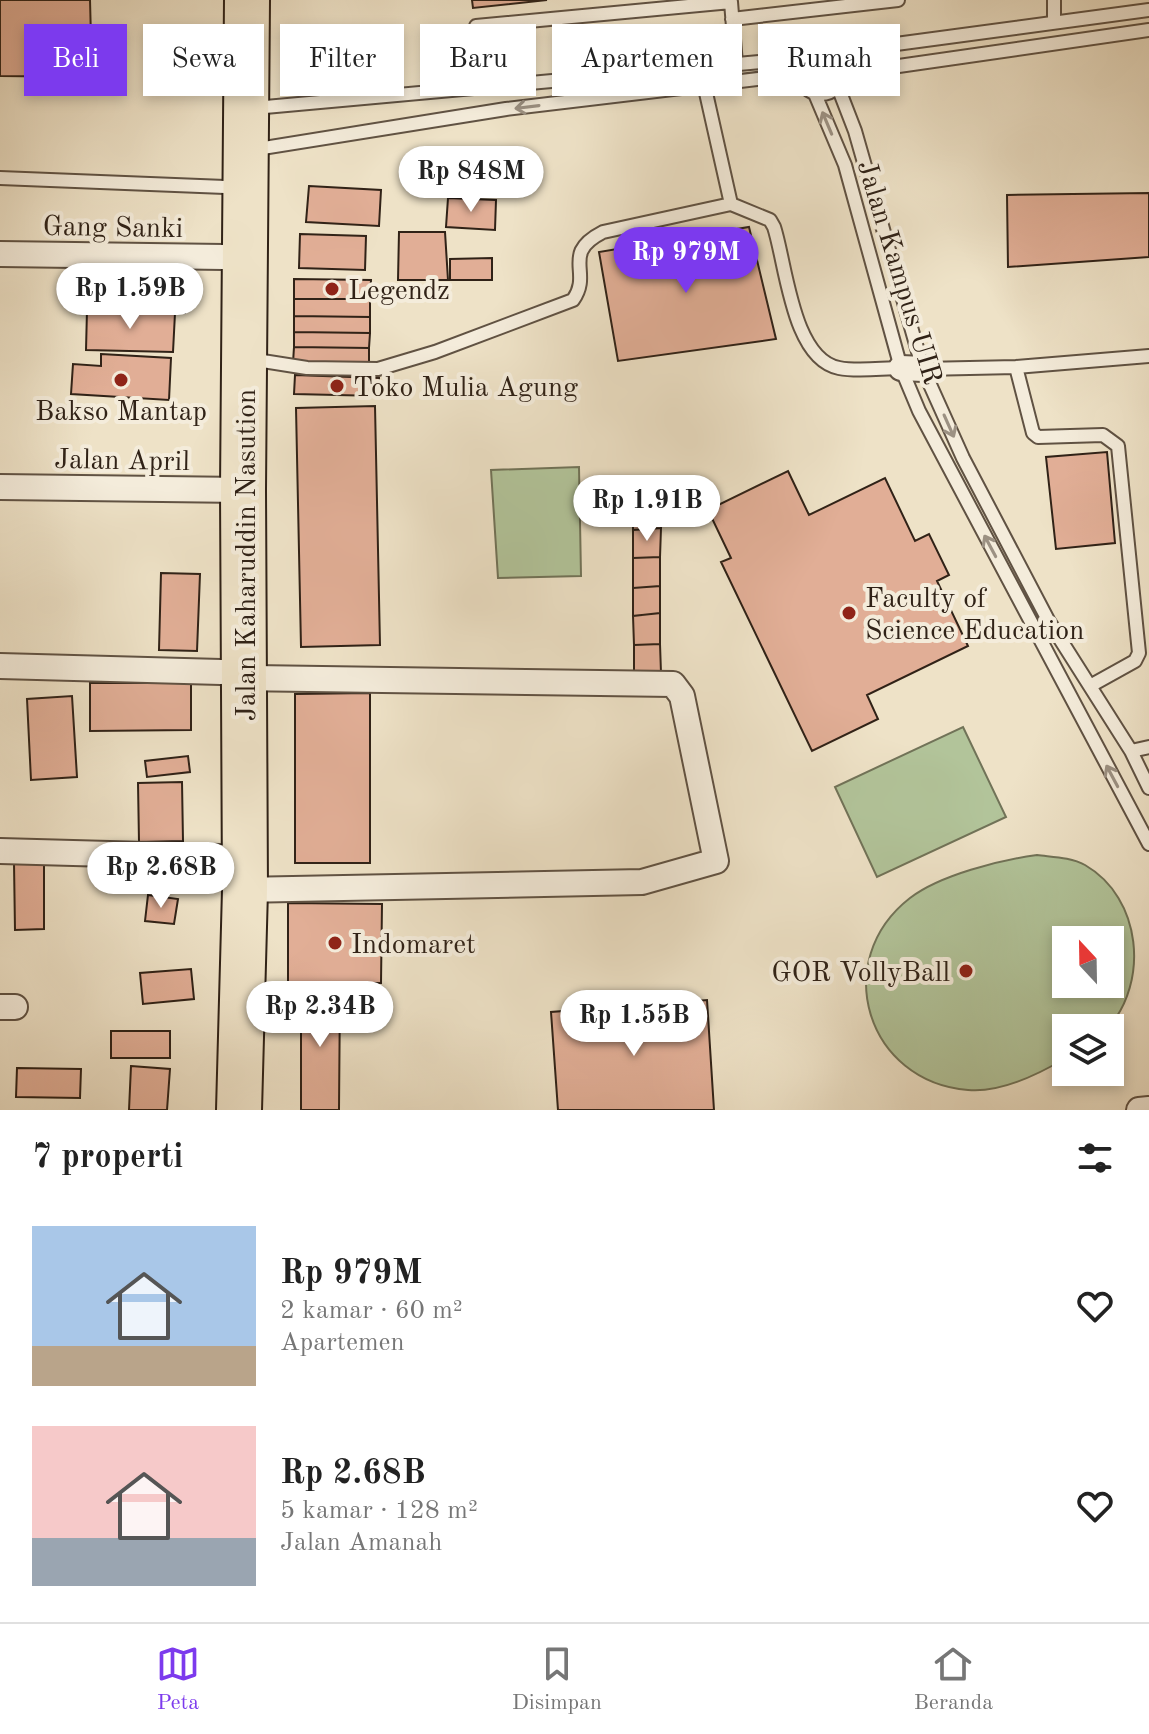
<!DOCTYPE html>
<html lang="id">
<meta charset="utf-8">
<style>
:root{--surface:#fff;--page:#f6f6f6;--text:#222;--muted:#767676;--line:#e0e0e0;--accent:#7c3aed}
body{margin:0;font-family:"Old Standard TT",serif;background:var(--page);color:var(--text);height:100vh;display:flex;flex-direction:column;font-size:30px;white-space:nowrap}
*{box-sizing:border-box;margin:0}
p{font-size:26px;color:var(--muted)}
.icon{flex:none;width:44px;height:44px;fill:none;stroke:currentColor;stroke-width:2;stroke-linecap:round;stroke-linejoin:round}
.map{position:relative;height:1110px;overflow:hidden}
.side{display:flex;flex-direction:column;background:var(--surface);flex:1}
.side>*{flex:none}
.banner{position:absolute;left:24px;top:24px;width:1102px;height:72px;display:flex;gap:16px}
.needle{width:52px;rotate:338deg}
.controls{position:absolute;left:1052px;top:926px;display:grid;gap:16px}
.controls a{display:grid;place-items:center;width:72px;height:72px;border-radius:0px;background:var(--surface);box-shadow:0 4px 12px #0003;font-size:40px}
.price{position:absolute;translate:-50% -68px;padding:0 18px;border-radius:28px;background:#fff;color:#222;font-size:26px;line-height:52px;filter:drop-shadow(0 2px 4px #0008)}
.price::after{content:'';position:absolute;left:50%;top:48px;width:24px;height:18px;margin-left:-12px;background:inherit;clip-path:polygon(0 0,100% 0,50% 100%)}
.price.selected{background:var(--accent);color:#fff}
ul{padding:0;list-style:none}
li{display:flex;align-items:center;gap:24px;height:200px;padding:0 32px}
li span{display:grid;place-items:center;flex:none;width:224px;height:160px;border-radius:0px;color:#555}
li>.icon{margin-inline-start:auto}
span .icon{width:96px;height:96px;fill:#fffc;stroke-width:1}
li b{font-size:34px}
h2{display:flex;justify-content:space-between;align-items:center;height:96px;padding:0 32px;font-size:34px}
.tag{padding:0 28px;border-radius:0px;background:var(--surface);box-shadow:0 4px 12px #0003;font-size:28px;line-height:72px}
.tag.selected{background:var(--accent);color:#fff}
.tab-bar{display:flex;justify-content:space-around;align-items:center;height:112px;border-top:2px solid var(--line);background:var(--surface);font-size:22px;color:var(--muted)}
.tab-bar a{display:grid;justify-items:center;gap:4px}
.tab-bar .selected{color:var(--accent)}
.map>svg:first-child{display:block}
</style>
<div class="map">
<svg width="1149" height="1110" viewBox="0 0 1149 1110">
<rect width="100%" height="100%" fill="#eee2c7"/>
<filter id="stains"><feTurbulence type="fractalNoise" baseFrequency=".0025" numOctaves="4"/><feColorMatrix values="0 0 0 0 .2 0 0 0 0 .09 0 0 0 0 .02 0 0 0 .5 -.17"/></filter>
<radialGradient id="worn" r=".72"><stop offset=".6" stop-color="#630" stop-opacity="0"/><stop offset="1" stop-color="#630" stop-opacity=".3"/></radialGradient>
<path fill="#b2c49a" stroke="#717358" stroke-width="2" fill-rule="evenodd" d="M579,467L581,576L498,578L491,470Z
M963,727L1006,817L877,877L835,787Z
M1037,855C1052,857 1071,857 1085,865C1142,898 1149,982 1108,1028H1066V1058C1039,1074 1000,1093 968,1090C867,1082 829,961 910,898C940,875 1000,860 1037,855ZM1110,940V984H1066V940Z"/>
<path fill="#e1ae96" stroke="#302217" stroke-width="2" d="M0,0H90L92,77L0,76Z
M472,0H547L473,8Z
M309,186L381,190L379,226L306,222Z
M1149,193V257L1008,267L1007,195Z
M448,198L496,200L495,230L446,227Z
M749,227L776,339L618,361L599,252Z
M399,232H445L448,280H398Z
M300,234L366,236L365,270L299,268Z
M492,258V280H450V259Z
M146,273L187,274L186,293L145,292Z
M294,279L371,280L370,299H294Z
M145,292L186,293L185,313L144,312Z
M294,299H370V317L294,316Z
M87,310L175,313L173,352L86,350Z
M294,316L370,317V333L294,332Z
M294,332L370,333L369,348L294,347Z
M294,347L369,348V364L293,363Z
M101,354L171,358L169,400L71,394L73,364L101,366Z
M295,375L379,378V396L294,394Z
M375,406L380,645L301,647L296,408Z
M1107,452L1115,543L1056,549L1046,457Z
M788,471L809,515L885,478L915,541L929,534L949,575L937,581L968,646L867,695L878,719L812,751L721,562L731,558L708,510Z
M662,484L663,502L633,505L632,485Z
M663,502L661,528L633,530V505Z
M661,528L660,557L633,558V530Z
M660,557V586L633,588V558Z
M161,573L200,574L197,651L159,650Z
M660,586V613L633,616V588Z
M660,613V644L634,645L633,616Z
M660,644L661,673H634V645Z
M90,683H191V730L90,731Z
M370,693V863H295V694Z
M72,696L77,777L31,780L27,699Z
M188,756L190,772L147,777L145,761Z
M182,782L183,841L139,842L138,783Z
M14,863H44V929L15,930Z
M148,895L178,899L174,924L145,921Z
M288,903L382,904L381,983H288Z
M191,969L194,999L143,1004L140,973Z
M340,988L339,1110H301V989Z
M707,1000L714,1110H558L551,1012Z
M111,1031H170V1058H111Z
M131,1066L170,1069L167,1110H129Z
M17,1068L81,1069L80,1098L16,1097Z"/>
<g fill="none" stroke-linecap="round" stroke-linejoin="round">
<defs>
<path id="lane" d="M1054,0V22
M732,19L898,0
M476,26L731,2L736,64
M799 72a22 22 0 1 1 44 0a22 22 0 1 1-44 0Z
M835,55L896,44L1149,10
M843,74L1149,30
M704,84L731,204
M838,87L855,131L923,369L963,458L1048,620L1131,751L1149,788
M815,94L845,165L901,368L919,411L1149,844
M254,108L804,58
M251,150L506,109L799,74
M0,178L225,187
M250,359L307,368L378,369L435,352L573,300C593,272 560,254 603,232L731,204L770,220L774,227C786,263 792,359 839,368C858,372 882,368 901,368
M1016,367L1033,433L1038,437L1103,435L1118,446L1139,653L1135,661L1090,686
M923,369L1016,367L1149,356
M1131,751L1149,747"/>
<path id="street" d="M0,254L224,257
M901,368L923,369
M0,487L243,490
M0,666L221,672
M245,678L673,684L682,696L716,861L642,882L245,890
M0,851L219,857
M0,1007H15
M1139,1110L1149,1109"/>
<path id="highway" d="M239,1110L245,890L243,490L247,0"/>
</defs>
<use href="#lane" stroke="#605243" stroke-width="16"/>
<use href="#street" stroke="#605243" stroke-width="28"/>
<use href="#highway" stroke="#302217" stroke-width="48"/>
<use href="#lane" stroke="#f4ecdb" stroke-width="12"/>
<use href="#street" stroke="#f4ecdb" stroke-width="24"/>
<use href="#highway" stroke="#eee2c7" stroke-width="44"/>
</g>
<defs><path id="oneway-shaft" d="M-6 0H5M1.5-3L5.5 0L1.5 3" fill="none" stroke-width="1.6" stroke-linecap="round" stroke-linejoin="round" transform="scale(2)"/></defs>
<g stroke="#9c9183">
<use href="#oneway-shaft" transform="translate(527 107) rotate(173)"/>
<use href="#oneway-shaft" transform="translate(827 123) rotate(-113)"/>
<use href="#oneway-shaft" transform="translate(949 426) rotate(66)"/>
<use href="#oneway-shaft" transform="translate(990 546) rotate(-118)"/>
<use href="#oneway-shaft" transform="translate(1112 776) rotate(-118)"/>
</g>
<g fill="#8f2418" stroke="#f4ecdb" stroke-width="3">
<circle cx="332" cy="289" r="8"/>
<circle cx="121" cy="380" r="8"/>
<circle cx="337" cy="386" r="8"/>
<circle cx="849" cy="613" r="8"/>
<circle cx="335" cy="943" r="8"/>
<circle cx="966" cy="971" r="8"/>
</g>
<g text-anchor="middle" stroke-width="8" stroke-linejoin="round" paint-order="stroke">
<g font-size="28" fill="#302217" stroke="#f4ecdb">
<text transform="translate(113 226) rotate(1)" y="10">Gang Sanki</text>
<text transform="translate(901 272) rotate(73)" y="10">Jalan Kampus UIR</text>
<text transform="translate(122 459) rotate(1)" y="10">Jalan April</text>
<text transform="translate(245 555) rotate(-90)" y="10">Jalan Kaharuddin Nasution</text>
</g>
<g font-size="28" fill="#302217" stroke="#f4ecdb" text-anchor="start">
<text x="348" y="299">Legendz</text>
<text x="353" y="396">Toko Mulia Agung</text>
<text x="121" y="420" text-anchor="middle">Bakso Mantap</text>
<text x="865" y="607">Faculty of<tspan x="865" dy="32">Science Education</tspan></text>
<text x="351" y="953">Indomaret</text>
<text x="950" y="981" text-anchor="end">GOR VollyBall</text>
</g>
</g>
<rect width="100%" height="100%" filter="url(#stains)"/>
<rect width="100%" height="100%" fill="url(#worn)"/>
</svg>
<div class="controls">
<a><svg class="needle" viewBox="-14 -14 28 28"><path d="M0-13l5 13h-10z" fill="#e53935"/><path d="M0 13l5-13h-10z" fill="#767676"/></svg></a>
<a><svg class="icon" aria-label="layers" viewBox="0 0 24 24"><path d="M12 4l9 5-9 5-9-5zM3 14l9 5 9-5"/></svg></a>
</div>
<b class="price" style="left:471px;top:214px">Rp 848M</b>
<b class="price selected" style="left:686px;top:295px">Rp 979M</b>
<b class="price" style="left:130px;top:331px">Rp 1.59B</b>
<b class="price" style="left:647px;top:543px">Rp 1.91B</b>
<b class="price" style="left:161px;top:910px">Rp 2.68B</b>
<b class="price" style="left:320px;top:1049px">Rp 2.34B</b>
<b class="price" style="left:634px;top:1058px">Rp 1.55B</b>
<div class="banner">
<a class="tag selected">Beli</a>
<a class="tag">Sewa</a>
<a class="tag">Filter</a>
<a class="tag">Baru</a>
<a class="tag">Apartemen</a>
<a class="tag">Rumah</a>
</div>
</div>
<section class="side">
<h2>7 properti<svg class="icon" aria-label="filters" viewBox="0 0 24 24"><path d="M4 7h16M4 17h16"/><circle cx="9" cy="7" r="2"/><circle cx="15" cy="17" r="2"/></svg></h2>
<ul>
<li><span style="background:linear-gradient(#a9c7e8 75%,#b9a48a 0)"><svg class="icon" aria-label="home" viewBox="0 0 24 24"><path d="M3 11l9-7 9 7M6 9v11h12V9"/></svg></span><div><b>Rp 979M</b><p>2 kamar · 60 m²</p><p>Apartemen</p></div><svg class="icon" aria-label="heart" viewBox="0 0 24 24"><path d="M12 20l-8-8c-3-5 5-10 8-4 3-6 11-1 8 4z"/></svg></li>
<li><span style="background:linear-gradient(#f6c9c9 70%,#9aa5b1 0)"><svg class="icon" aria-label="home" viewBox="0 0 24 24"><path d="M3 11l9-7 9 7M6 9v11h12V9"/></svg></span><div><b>Rp 2.68B</b><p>5 kamar · 128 m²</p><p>Jalan Amanah</p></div><svg class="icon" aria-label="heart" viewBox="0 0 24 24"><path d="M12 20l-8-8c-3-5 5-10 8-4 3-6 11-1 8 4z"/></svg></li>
</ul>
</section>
<nav class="tab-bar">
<a class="selected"><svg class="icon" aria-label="map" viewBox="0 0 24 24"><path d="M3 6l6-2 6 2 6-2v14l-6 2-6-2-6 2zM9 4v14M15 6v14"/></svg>Peta</a>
<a><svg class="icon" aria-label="saved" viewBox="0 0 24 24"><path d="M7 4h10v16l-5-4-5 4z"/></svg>Disimpan</a>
<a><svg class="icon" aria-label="home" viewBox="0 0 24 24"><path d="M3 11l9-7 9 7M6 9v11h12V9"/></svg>Beranda</a>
</nav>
